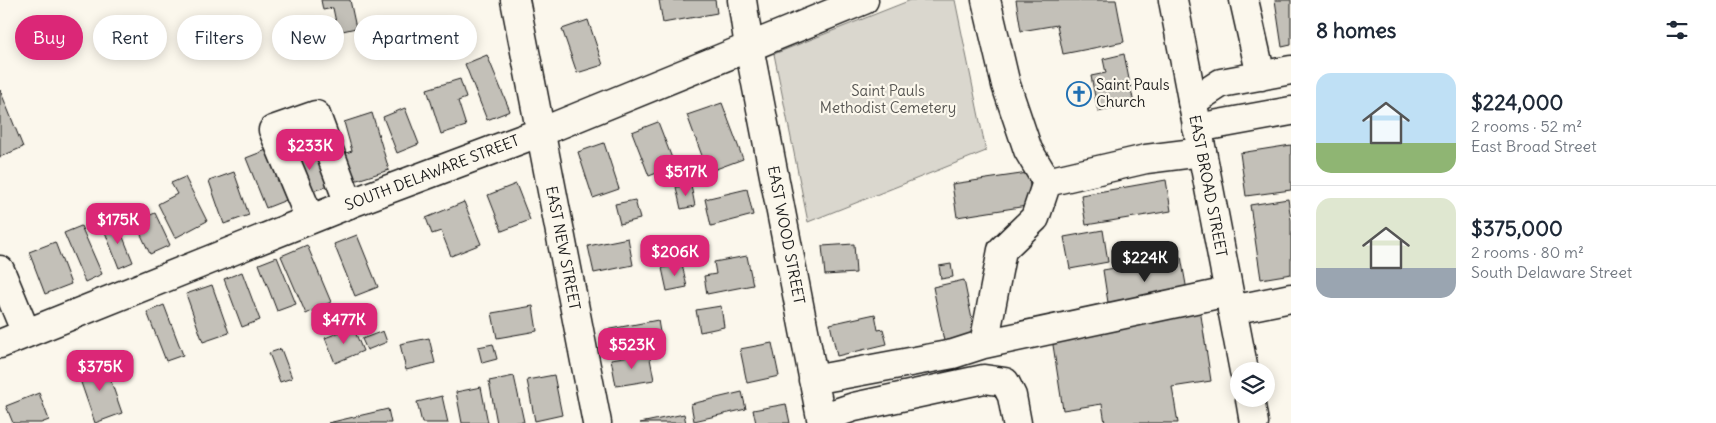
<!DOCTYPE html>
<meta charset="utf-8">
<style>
:root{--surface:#fff;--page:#f2f2f3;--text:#1f2937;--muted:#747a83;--line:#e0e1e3;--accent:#db2777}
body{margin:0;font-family:Delius,sans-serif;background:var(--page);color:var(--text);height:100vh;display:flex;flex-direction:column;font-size:19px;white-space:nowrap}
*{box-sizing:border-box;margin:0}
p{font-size:16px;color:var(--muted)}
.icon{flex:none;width:28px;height:28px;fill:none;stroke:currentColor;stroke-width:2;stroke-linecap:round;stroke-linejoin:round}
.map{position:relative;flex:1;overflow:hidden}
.panel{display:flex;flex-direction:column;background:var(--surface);width:425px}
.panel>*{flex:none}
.hud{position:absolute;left:15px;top:15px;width:475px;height:45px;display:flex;gap:10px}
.fabs{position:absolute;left:1230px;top:362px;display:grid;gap:10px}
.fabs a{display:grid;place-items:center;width:45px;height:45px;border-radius:50%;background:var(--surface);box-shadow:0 2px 12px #0003;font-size:25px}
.price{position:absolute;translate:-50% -42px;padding:0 11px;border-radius:10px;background:var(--accent);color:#fff;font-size:16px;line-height:32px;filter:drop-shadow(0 1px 2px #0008)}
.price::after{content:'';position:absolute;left:50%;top:30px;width:15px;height:11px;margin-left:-8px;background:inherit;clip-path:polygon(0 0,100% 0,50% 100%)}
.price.selected{background:#222;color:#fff}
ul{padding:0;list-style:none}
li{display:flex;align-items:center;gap:15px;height:125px;padding:0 25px}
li+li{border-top:1px solid var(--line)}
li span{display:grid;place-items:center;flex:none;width:140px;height:100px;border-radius:15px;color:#555}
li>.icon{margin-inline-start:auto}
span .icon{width:60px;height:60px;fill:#fffc;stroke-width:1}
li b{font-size:21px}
h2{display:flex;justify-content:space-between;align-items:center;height:60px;padding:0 25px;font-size:21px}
.chip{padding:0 18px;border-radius:22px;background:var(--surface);box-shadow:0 2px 12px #0003;font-size:18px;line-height:45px}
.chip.selected{background:var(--accent);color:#fff}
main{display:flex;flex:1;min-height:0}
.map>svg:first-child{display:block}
</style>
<main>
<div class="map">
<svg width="1291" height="423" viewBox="0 0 1291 423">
<rect width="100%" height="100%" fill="#fbf7ec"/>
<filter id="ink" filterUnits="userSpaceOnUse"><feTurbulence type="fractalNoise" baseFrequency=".02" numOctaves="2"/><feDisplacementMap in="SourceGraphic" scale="10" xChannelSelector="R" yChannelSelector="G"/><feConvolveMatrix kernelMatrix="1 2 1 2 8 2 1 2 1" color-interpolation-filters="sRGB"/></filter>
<g filter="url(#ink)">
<path fill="#dad7ce" stroke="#7b7a75" d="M911,0H955L986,151L808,222L774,54Z"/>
<path fill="#c3c0b8" stroke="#1c1c1c" d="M321,0H350L356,28L338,32L333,8L323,10Z
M659,0H715L717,13L663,23Z
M1016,0H1116L1124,42L1063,54L1057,25L1021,31Z
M1275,0H1291V45L1282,47Z
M588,20L603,65L577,73L562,29Z
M1124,54L1134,104L1098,112L1091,76L1106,73L1103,59Z
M487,55L510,111L487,120L465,64Z
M460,79L466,98L458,101L466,126L441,134L427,89Z
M0,90L23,147L0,157Z
M722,103L743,159L708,172L687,115Z
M405,108L419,144L397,153L383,117Z
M372,113L389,170L354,181L346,153L352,151L344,122Z
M658,122L675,166L649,176L632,132Z
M604,143L619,189L593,198L578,152Z
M1291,145V190L1246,196L1240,153Z
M318,148L329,186L303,194L291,157Z
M269,149L289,199L266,208L246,158Z
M234,172L249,215L224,224L209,181Z
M1028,173L1033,205L957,217L952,184Z
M185,177L207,221L175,238L158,204L177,194L171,183Z
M1166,180L1171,211L1086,225L1081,195Z
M516,184L530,220L502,231L488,195Z
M691,185L695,206L681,209L676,187Z
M747,189L753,215L711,226L705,199Z
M1288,199L1291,220V274L1261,279L1250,205Z
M635,200L640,219L620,224L615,204Z
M464,202L481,244L451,256L441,231L432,234L426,218Z
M155,213L170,245L150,254L135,222Z
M117,222L133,262L119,268L103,227Z
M81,226L102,274L85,282L64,233Z
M1103,230L1108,262L1070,269L1064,237Z
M357,235L378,287L355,296L334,244Z
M628,238L633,265L594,273L588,246Z
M55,242L71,284L45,294L29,252Z
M854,244L856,273L825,275L822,246Z
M307,245L331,302L306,314L281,256Z
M747,256L753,285L707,294L704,276L716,274L714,262Z
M277,257L296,304L277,311L259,264Z
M1181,257L1188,296L1109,309L1103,270Z
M682,264L687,287L667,291L662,268Z
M951,264L953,277L941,279L939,266Z
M242,272L260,320L242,327L224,279Z
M964,280L975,334L944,341L933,287Z
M212,285L229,333L203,342L186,294Z
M164,305L183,355L166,361L147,312Z
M533,306L537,331L497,338L492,313Z
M721,306L724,327L700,332L696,310Z
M1200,309L1211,381L1172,387L1178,423H1105L1102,404L1063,410L1051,332Z
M875,314L878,330L883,329L887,344L837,356L830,324Z
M658,320L662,345L609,355L605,330Z
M353,327L363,351L335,363L325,338Z
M383,331L387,342L367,350L362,339Z
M429,338L435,363L406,370L400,344Z
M772,343L779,376L747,383L740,349Z
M493,344L497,359L482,363L478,347Z
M281,349L292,378L280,382L269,353Z
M649,353L654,380L616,386L611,359Z
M104,361L122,413L95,423L77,371Z
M554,375L562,415L535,421L527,380Z
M514,376L524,422L497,423L489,381Z
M481,387L488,423H462L456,392Z
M742,392L746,409L694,421L691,404Z
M39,393L49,420L41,423H13L6,406Z
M442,396L448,423H422L417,402Z
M786,404L790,423H756L753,410Z
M388,409L391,423H328Z
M684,414L686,423H640Z"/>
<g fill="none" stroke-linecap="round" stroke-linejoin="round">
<defs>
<path id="minor" d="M515,0L597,423
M742,0L749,47L822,423
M986,0L1006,85L1028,150L1047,182L1146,159L1202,152
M1244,0L1261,76
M1192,102L1221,83L1291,70
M1197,128L1291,111
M310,219L273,130L316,115L349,204
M0,270L26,333
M1232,310L1291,298
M984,344L1228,292
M813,380L953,354L984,344L1002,250L1035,218L1047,182
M821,418L854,407L984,379L1005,382L1012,396L1017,423"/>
<path id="major" d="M1173,0L1244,371
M0,344L349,204L541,132L864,0
M1250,399L1254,423"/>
</defs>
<use href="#minor" stroke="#1c1c1c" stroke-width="31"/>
<use href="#major" stroke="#1c1c1c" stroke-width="31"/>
<use href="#minor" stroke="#fbf7ec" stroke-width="28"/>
<use href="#major" stroke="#fbf7ec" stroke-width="28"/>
</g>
</g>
<defs>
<symbol id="church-ring" viewBox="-11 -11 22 22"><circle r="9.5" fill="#fbf7ec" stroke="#1f6fb2" stroke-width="1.5"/><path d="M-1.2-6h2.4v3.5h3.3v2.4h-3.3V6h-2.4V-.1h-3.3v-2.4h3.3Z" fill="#1f6fb2"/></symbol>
</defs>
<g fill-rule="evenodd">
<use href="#church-ring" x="1065" y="80" width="28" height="28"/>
</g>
<g text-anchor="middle" stroke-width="4.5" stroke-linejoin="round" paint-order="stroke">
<g font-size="15" fill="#1c1c1c" stroke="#fbf7ec" text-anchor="start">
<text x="1096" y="90">Saint Pauls<tspan x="1096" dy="17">Church</tspan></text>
</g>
<g font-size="15" fill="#555451" stroke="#fbf7ec">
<text x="888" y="96">Saint Pauls<tspan x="888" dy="17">Methodist Cemetery</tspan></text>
</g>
<g font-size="15" fill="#1c1c1c" stroke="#fbf7ec">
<text transform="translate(432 173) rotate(-21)" y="5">SOUTH DELAWARE STREET</text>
<text transform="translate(1208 186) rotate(79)" y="5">EAST BROAD STREET</text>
<text transform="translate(786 235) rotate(79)" y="5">EAST WOOD STREET</text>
<text transform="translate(563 248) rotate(79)" y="5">EAST NEW STREET</text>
</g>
</g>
</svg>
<div class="fabs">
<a><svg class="icon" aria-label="layers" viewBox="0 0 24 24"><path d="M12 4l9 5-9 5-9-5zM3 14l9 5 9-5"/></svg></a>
</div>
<b class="price" style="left:310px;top:171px">$233K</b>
<b class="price" style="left:686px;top:197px">$517K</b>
<b class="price" style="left:118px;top:245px">$175K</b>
<b class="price" style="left:675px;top:277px">$206K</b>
<b class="price selected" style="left:1145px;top:283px">$224K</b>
<b class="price" style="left:344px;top:345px">$477K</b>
<b class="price" style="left:632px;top:370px">$523K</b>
<b class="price" style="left:100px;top:392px">$375K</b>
<div class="hud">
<a class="chip selected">Buy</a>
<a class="chip">Rent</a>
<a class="chip">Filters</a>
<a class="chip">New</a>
<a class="chip">Apartment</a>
</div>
</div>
<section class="panel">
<h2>8 homes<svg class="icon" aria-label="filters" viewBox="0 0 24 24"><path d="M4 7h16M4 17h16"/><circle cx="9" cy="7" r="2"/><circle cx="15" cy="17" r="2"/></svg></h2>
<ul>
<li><span style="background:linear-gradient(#bfe0f5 70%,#8fb573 0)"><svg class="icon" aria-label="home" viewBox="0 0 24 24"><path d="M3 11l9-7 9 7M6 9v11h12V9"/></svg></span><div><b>$224,000</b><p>2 rooms · 52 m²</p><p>East Broad Street</p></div></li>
<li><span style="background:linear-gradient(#dfe7d0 70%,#9aa5b1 0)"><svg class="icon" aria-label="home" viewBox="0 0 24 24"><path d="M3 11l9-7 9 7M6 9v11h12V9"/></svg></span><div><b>$375,000</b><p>2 rooms · 80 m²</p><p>South Delaware Street</p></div></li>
</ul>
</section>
</main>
